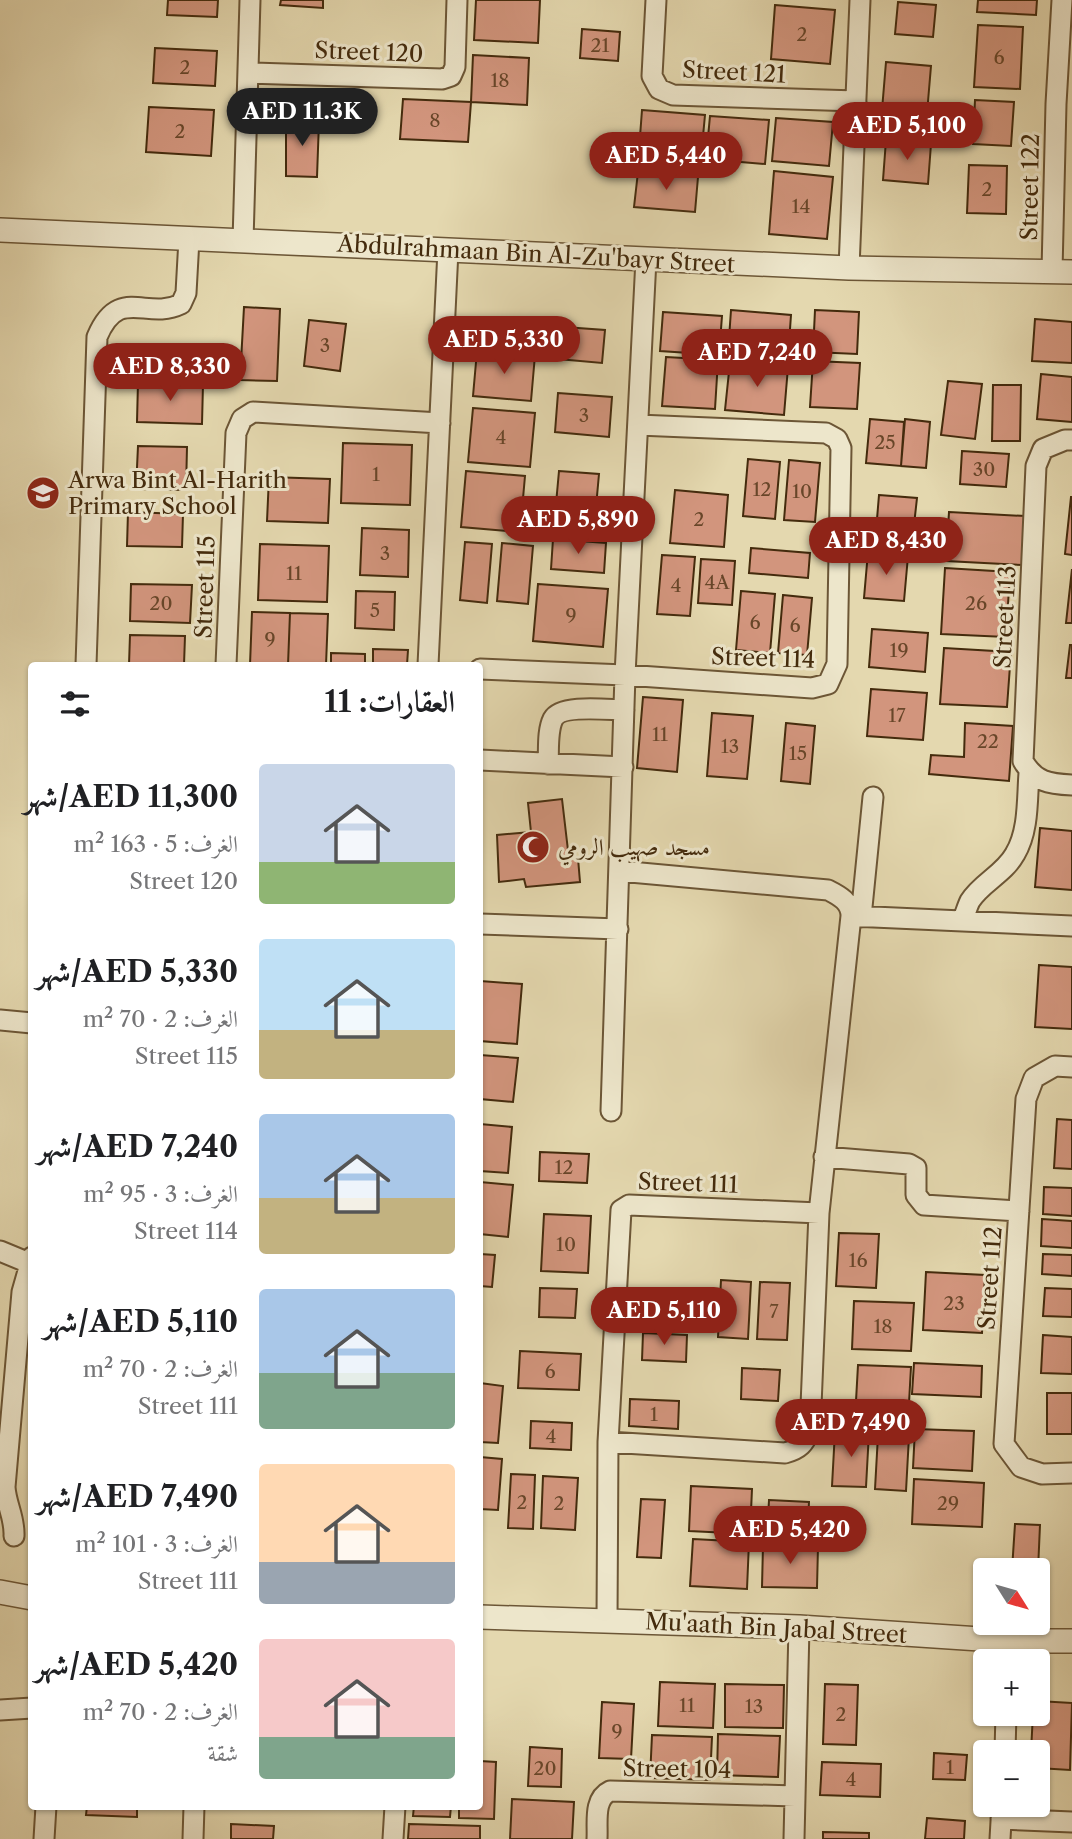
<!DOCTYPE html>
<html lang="ar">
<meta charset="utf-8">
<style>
:root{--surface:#fff;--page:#f2f2f2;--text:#202124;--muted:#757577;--accent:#8f2418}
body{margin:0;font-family:"Libre Caslon Text",Amiri,serif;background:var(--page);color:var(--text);direction:rtl;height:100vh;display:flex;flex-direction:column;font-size:26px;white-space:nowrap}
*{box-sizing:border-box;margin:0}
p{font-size:23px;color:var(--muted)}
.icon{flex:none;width:38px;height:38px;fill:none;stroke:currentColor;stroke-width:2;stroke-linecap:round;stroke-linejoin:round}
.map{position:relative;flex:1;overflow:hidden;direction:ltr}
.details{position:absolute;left:28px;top:662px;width:455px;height:1148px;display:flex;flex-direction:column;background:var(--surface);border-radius:7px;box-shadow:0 2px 5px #0004;direction:rtl}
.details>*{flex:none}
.needle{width:46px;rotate:127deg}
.tools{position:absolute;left:973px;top:1558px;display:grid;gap:14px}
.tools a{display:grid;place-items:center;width:77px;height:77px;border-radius:7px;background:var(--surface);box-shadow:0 2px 5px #0004;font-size:35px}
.price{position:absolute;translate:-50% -60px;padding:0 16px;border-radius:24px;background:var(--accent);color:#fff;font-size:23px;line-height:46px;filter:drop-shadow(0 2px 4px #0008)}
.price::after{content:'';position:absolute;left:50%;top:42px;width:21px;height:16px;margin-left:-10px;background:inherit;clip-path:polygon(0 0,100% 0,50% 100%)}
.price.current{background:#222;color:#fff}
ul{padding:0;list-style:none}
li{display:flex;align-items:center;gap:21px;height:175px;padding:0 28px}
li span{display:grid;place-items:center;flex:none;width:196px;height:140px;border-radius:7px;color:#555}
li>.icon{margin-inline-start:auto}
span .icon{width:84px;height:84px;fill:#fffc;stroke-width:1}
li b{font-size:30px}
h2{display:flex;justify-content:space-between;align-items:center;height:84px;padding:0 28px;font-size:30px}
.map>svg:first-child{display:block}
</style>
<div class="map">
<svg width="1072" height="1839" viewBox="0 0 1072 1839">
<rect width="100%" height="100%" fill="#e4d8af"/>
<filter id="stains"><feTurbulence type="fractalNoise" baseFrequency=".00286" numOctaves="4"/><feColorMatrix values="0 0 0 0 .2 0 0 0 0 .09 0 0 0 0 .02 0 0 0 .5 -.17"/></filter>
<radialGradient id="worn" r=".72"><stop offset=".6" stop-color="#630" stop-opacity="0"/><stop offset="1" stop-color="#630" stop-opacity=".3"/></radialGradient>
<path fill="#d2957d" stroke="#442b0d" stroke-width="2" d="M168,0H218L217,17L167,15Z
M281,0H323V8L280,5Z
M476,0H540L538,43L474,40Z
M978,0H1037L1036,15L977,12Z
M898,2L936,5L933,37L895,34Z
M775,5L835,10L830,64L771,59Z
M978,25L1023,27L1020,89L974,87Z
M582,29L620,32L618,61L580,58Z
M155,48L217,51L215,86L153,83Z
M473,55L529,58L527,105L471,102Z
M886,62L931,66L926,125L881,122Z
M403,99L471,102L468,142L400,139Z
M975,100L1014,102L1011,146L973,144Z
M149,107L214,110L211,156L146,152Z
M642,110L705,115L700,168L638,163Z
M710,116L769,120L765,164L706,159Z
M776,118L833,122L829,166L772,161Z
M286,120L319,121L317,177L286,176Z
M886,140L931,144L928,184L883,180Z
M969,165L1007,166L1006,214L967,213Z
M774,171L833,177L827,239L769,234Z
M638,172L698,177L695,212L634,207Z
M244,307L280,309L277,381L240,380Z
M731,310L791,315L788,357L728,353Z
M815,310L859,312L857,354L813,352Z
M663,312L722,316L719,355L660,351Z
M1035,319L1072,322V363L1032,361Z
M309,320L346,324L340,371L304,366Z
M550,326L605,330L602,363L547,358Z
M477,351L535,355L531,401L473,396Z
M666,357L718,360L715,409L662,406Z
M813,361L860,363L857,409L810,407Z
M730,362L788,367L784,415L725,410Z
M1041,374L1072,377V422L1037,419Z
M948,381L982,384L975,439L941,435Z
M138,382L203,384L202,424L137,422Z
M993,385H1021L1020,441H992Z
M558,393L612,397L609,437L555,432Z
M473,408L535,413L530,467L468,462Z
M870,419L904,422L901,466L866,463Z
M905,419L930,422L926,468L901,466Z
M343,443L412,445L410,505L341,503Z
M138,446L187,447L186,490L136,489Z
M962,451L1009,454L1006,487L960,484Z
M748,459L780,462L775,519L743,516Z
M789,460L820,463L815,522L784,520Z
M466,471L525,476L520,532L461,527Z
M559,471L599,474L595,518L555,515Z
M269,477L330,479L328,523L267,521Z
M675,490L728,495L724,547L670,543Z
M879,495L917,498L913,534L876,531Z
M1071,497H1072V555L1065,554Z
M128,512L183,514L182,547L127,546Z
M949,512L1025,516L1022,565L946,561Z
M362,528L409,530L408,577L360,575Z
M553,539L606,543L604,573L551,569Z
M465,542L492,544L487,603L460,600Z
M502,543L533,546L528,604L497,601Z
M260,544L329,546L327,602L258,600Z
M751,548L810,553L808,578L749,573Z
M868,552L908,556L904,601L864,598Z
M662,555L695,557L690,616L657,614Z
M701,559L735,561L732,605L698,603Z
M945,568L1010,572L1006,637L941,634Z
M1072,569V623H1066Z
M131,584L192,585L190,623L130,621Z
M538,584L608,589L603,647L533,641Z
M356,591L395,592L394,630L355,628Z
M741,591L775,594L770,653L736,650Z
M783,595L812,598L807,655L778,653Z
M252,612L290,613L288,665H250Z
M290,613L328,614L326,665H288Z
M872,629L928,633L925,672L869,667Z
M130,635L185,636L184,665H129Z
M1070,645H1072V678H1066Z
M944,648L1011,652L1007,707L940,704Z
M373,649L408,650L407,665H373Z
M331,653L365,654V665H331Z
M871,689L927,693L923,740L867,736Z
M643,697L683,700L677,772L637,768Z
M712,713L753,716L747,779L707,776Z
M786,723L815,726L810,784L781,781Z
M965,723L1013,726L1009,781L929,774L931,755L964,757Z
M562,799L569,859L578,858L580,882L526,887L524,879L499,882L497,835L531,832L528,803Z
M1040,828L1072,831V890L1035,887Z
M1039,965L1072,967V1029L1035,1027Z
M480,981L522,984L517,1044L480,1041Z
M480,1055L518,1058L513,1102L480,1099Z
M1057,1119L1072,1120V1169L1054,1168Z
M480,1124L512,1127L508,1173L480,1171Z
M540,1152L589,1154L587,1183L539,1181Z
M480,1182L513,1185L508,1237L480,1234Z
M1044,1187L1072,1188V1216L1043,1214Z
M544,1214L591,1216L588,1273L541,1271Z
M1042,1219L1072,1221V1248L1041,1246Z
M839,1233L879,1234L876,1288L836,1286Z
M480,1254L495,1255L492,1287L480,1286Z
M1043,1254L1072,1255V1276L1042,1274Z
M926,1272L985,1275L982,1333L923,1330Z
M721,1280L751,1282L748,1339L718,1337Z
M760,1282L790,1283L787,1340L757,1339Z
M540,1288L577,1289L575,1318L539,1317Z
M1045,1288L1072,1289V1317L1043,1316Z
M854,1301L914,1303L911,1351L852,1349Z
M643,1333L687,1335L686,1362L642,1360Z
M1043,1335L1072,1337V1374L1041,1373Z
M520,1351L581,1354L579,1390L518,1388Z
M914,1363L982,1366L981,1397L912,1394Z
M858,1365L911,1367L908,1421L855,1419Z
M742,1368L780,1370L778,1401L741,1399Z
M480,1383L503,1386L498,1443L480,1442Z
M1047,1393H1072V1434H1047Z
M630,1399L679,1401L678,1429L629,1426Z
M531,1421L572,1423L571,1450L530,1448Z
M915,1429L974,1431L972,1471L913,1468Z
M835,1431L869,1432L866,1487L832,1486Z
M878,1435L909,1436L906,1491L875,1489Z
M480,1457L502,1459L498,1510L480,1509Z
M511,1474L535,1475L533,1529L508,1528Z
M543,1476L578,1478L575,1530L541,1528Z
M914,1479L984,1483L982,1527L912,1524Z
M691,1486L752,1489L750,1534L689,1531Z
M641,1499L665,1500L661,1558L637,1557Z
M769,1500L809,1502L807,1540L767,1538Z
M1015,1524L1040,1525L1038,1570H1012Z
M693,1539L749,1542L747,1589L690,1586Z
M763,1545L818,1546L817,1588L762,1587Z
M660,1682L715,1684L713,1728L658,1726Z
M725,1684L784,1685L783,1728L725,1727Z
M825,1684L858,1685L856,1745L823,1744Z
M1038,1701L1072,1703L1070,1770L1038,1768V1752H1031L1033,1713H1038Z
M602,1702L634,1704L631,1759L599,1758Z
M718,1734L780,1736L778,1777L717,1775Z
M652,1735L712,1737L710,1780L650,1778Z
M530,1747L562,1749L561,1787L528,1786Z
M934,1753L967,1755L965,1780L933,1779Z
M480,1761L496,1762L494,1819L459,1818V1806H480Z
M822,1762L881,1764L880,1797L820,1795Z
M512,1799L574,1802L572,1839H510Z
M87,1806H137V1817L86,1815Z
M414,1806H451L450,1817L413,1816Z
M927,1818L965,1821L964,1839H925Z
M231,1824L274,1826L273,1839H231Z
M409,1824L480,1826V1839H408Z
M823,1832L869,1833V1839H823Z"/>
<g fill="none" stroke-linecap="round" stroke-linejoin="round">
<defs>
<path id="minor" d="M656,0L652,76L659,89L673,95L856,101
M250,73L442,79L451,76L455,67L457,0
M243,241L250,0
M849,268L860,0
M1052,271L1056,104L1062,0
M1072,440H1065L1043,449L1036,466L1023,761C1035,782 1049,784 1072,785
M86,665L97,337C119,285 146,321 181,304L186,293L189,239
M226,665L236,433L242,419L253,412L440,423
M428,665L448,250
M480,669L625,675L812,688L828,684L837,664L841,448L837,439L826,433L638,425
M480,760L623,767
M548,764C549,750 547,731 553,719C561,704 609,710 624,710
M851,916L1072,926
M861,917L873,797
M962,921C965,915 967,907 970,901C981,883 1004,874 1015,854C1029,831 1027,799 1029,773
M480,924L618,929
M0,1020L32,1023
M1072,1067L1055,1066L1034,1078L1026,1099L1004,1444L1021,1467L1042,1474L1072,1473
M611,1111L625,675L646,259
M824,1157L909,1164L916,1168V1195L924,1205L1019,1211
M0,1251L29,1263
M608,1442L785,1453C800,1449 804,1444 810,1430L819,1213L851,916C851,902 840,896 828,890L619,871
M14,1536C15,1518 6,1504 5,1487L22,1292L32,1257
M607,1621L608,1442L621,1210L629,1205L819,1213
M1009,1661L1010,1641
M0,1710L32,1708
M1005,1752L1006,1713
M1001,1819L1072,1822
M44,1839L46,1806
M193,1839L194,1806
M393,1839L395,1806
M597,1839C598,1823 593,1799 610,1791L795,1796
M794,1839L799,1627
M1000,1839L1002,1804"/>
<path id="tertiary" d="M0,230L849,268L1072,272
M0,1592L32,1598
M480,1617L799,1627L1010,1641H1072"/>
</defs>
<use href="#minor" stroke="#6c5636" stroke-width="23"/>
<use href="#tertiary" stroke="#6c5636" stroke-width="26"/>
<use href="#minor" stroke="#ede6cb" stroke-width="19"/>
<use href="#tertiary" stroke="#ede6cb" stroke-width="23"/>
</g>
<defs>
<symbol id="school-disc" viewBox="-11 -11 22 22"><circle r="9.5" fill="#8f2418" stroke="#ede6cb"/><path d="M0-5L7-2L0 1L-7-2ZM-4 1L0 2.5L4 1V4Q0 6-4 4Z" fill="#fff"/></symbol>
<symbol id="mosque-disc" viewBox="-11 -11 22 22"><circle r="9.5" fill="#8f2418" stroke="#ede6cb"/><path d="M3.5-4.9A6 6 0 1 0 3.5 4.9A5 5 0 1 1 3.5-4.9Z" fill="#fff"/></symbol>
</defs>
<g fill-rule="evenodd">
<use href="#school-disc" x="24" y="474" width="38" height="38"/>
<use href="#mosque-disc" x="514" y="828" width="38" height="38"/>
</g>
<g text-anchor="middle" stroke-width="6" stroke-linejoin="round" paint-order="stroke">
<g font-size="19" fill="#684629">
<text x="802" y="41">2</text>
<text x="600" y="52">21</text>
<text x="999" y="64">6</text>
<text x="185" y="74">2</text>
<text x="500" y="87">18</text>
<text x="435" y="127">8</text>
<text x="180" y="138">2</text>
<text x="987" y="196">2</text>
<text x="801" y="213">14</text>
<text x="325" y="352">3</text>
<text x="584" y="422">3</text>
<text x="501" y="444">4</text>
<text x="885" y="449">25</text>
<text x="984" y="476">30</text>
<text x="376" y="481">1</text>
<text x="762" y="496">12</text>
<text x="802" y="498">10</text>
<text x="699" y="526">2</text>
<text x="385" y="560">3</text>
<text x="294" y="580">11</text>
<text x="717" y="589">4A</text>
<text x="676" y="592">4</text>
<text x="161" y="610">20</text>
<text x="976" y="610">26</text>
<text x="375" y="617">5</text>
<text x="571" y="622">9</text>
<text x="755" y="629">6</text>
<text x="795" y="632">6</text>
<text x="270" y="646">9</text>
<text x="899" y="657">19</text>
<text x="897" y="722">17</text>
<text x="660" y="741">11</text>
<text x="988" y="748">22</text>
<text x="730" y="753">13</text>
<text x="798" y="760">15</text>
<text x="564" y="1174">12</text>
<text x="566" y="1251">10</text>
<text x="858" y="1267">16</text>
<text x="954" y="1310">23</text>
<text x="774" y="1318">7</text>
<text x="883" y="1333">18</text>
<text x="550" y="1378">6</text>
<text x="654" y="1421">1</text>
<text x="551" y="1443">4</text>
<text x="522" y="1509">2</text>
<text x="559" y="1510">2</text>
<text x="948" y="1510">29</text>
<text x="687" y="1712">11</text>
<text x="754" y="1713">13</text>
<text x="841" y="1721">2</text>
<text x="617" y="1738">9</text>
<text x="950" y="1774">1</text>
<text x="545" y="1775">20</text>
<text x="851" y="1786">4</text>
</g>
<g font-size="23" fill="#442b0d" stroke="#ede6cb">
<text transform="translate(369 52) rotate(2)" y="8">Street 120</text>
<text transform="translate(734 72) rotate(3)" y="8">Street 121</text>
<text transform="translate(1030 187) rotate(-89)" y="8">Street 122</text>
<text transform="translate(536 254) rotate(3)" y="8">Abdulrahmaan Bin Al-Zu'bayr Street</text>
<text transform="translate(205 587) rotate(-88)" y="8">Street 115</text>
<text transform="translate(1005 617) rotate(-87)" y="8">Street 113</text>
<text transform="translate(763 658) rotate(2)" y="8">Street 114</text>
<text transform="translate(688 1183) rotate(2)" y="8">Street 111</text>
<text transform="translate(990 1278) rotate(-86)" y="8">Street 112</text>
<text transform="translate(776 1628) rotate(3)" y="8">Mu'aath Bin Jabal Street</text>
<text transform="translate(677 1769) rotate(1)" y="8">Street 104</text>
</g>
<g font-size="23" fill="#442b0d" stroke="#ede6cb" text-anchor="start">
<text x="68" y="488">Arwa Bint Al-Harith<tspan x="68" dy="26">Primary School</tspan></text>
<text x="558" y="855">مسجد صهيب الرومي</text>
</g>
</g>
<rect width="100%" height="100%" filter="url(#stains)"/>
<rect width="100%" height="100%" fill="url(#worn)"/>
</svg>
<div class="tools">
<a><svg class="needle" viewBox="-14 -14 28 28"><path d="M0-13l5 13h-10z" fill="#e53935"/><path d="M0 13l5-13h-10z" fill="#757577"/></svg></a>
<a>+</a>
<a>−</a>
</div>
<b class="price current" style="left:302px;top:148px">AED 11.3K</b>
<b class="price" style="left:907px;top:162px">AED 5,100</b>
<b class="price" style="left:666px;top:192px">AED 5,440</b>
<b class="price" style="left:504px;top:376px">AED 5,330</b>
<b class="price" style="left:757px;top:389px">AED 7,240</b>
<b class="price" style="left:170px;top:403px">AED 8,330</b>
<b class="price" style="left:578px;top:556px">AED 5,890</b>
<b class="price" style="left:886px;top:577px">AED 8,430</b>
<b class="price" style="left:664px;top:1347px">AED 5,110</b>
<b class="price" style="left:851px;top:1459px">AED 7,490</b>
<b class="price" style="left:790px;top:1566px">AED 5,420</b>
<section class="details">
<h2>العقارات: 11<svg class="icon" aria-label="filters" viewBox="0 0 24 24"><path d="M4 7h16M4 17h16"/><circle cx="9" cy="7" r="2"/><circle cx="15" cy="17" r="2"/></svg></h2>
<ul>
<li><span style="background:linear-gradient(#c9d6e8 70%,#8fb573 0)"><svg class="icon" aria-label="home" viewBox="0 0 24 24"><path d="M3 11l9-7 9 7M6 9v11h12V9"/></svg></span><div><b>AED 11,300/شهر</b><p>الغرف: 5 · 163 m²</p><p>Street 120</p></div></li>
<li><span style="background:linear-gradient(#bfe0f5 65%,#c2b280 0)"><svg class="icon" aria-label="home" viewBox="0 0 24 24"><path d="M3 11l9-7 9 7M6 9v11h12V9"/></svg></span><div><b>AED 5,330/شهر</b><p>الغرف: 2 · 70 m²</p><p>Street 115</p></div></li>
<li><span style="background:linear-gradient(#a9c7e8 60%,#c2b280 0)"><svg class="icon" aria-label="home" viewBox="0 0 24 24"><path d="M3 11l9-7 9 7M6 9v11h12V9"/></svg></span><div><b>AED 7,240/شهر</b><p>الغرف: 3 · 95 m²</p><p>Street 114</p></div></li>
<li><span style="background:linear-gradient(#a9c7e8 60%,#7fa58c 0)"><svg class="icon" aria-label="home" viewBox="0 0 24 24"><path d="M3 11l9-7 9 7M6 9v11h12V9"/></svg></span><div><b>AED 5,110/شهر</b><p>الغرف: 2 · 70 m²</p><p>Street 111</p></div></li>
<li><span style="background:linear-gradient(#ffd9b3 70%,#9aa5b1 0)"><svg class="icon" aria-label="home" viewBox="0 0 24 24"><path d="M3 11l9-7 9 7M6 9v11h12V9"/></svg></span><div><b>AED 7,490/شهر</b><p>الغرف: 3 · 101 m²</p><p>Street 111</p></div></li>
<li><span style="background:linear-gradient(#f6c9c9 70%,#7fa58c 0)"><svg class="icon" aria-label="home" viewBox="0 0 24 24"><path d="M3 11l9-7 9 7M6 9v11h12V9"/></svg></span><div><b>AED 5,420/شهر</b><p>الغرف: 2 · 70 m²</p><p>شقة</p></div></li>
</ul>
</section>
</div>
